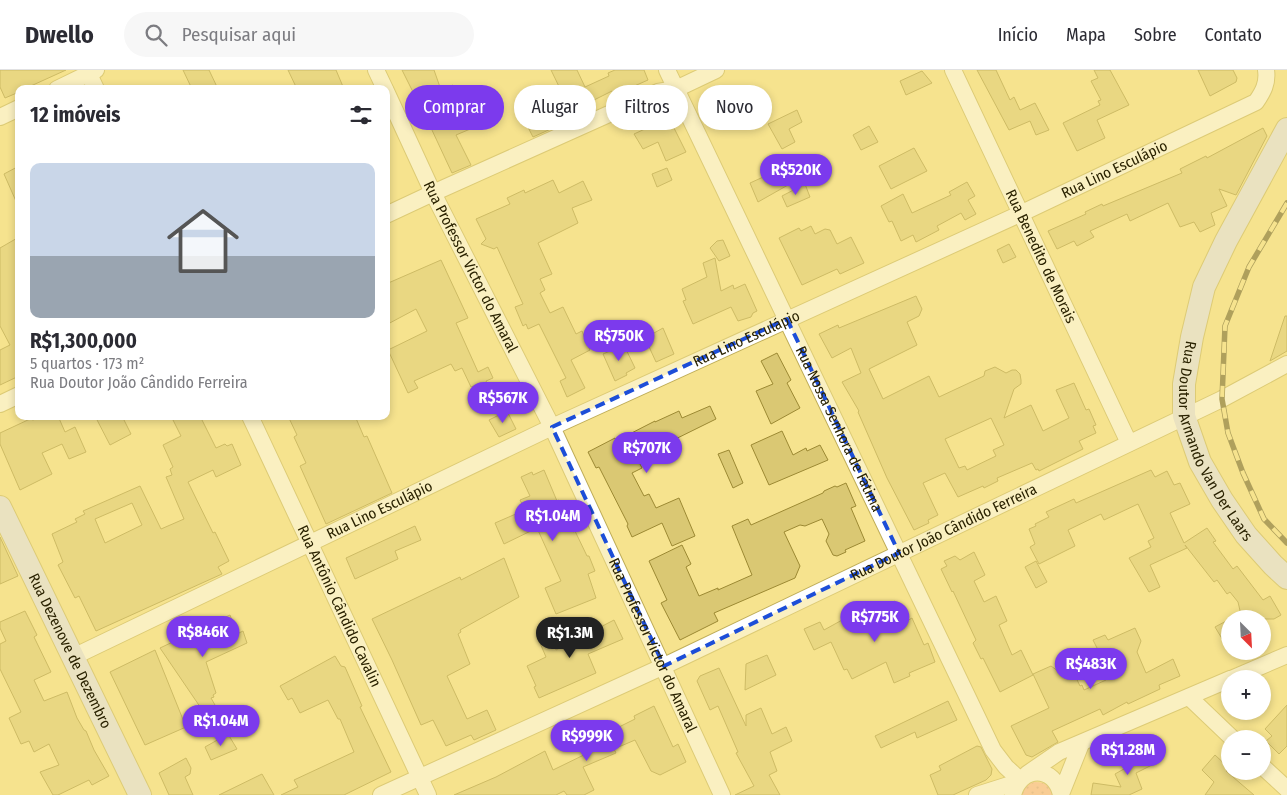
<!DOCTYPE html>
<html lang="pt">
<meta charset="utf-8">
<style>
:root{--surface:#fff;--page:#f7f7f7;--text:#2b2b33;--muted:#7c7c81;--line:#e1e1e2;--accent:#7c3aed}
body{margin:0;font-family:"Fira Sans Condensed",sans-serif;background:var(--page);color:var(--text);height:100vh;display:flex;flex-direction:column;font-size:19px;white-space:nowrap}
*{box-sizing:border-box;margin:0}
p{font-size:16px;color:var(--muted)}
.icon{flex:none;width:28px;height:28px;fill:none;stroke:currentColor;stroke-width:2;stroke-linecap:round;stroke-linejoin:round}
.map{position:relative;flex:1;overflow:hidden}
.panel{position:absolute;left:15px;top:15px;width:375px;height:335px;display:flex;flex-direction:column;background:var(--surface);border-radius:10px;box-shadow:0 2px 8px #0003}
.panel>*{flex:none}
.hud{position:absolute;left:405px;top:15px;width:475px;height:45px;display:flex;gap:10px}
.needle{width:32px;rotate:156deg}
.buttons{position:absolute;left:1221px;top:540px;display:grid;gap:10px}
.buttons a{display:grid;place-items:center;width:50px;height:50px;border-radius:50%;background:var(--surface);box-shadow:0 2px 8px #0003;font-size:25px}
.price{position:absolute;translate:-50% -42px;padding:0 11px;border-radius:18px;background:var(--accent);color:#fff;font-size:16px;line-height:32px;filter:drop-shadow(0 1px 2px #0008)}
.price::after{content:'';position:absolute;left:50%;top:30px;width:15px;height:11px;margin-left:-8px;background:inherit;clip-path:polygon(0 0,100% 0,50% 100%)}
.price.active{background:#222;color:#fff}
ul{padding:0;list-style:none}
li{display:grid;align-content:center;gap:10px;height:265px;padding:0 15px}
li span{display:grid;place-items:center;height:155px;border-radius:10px;color:#555}
li>.icon{margin-inline-start:auto}
span .icon{width:90px;height:90px;fill:#fffc;stroke-width:1}
li b{font-size:21px}
h2{display:flex;justify-content:space-between;align-items:center;height:60px;padding:0 15px;font-size:21px}
.pill{padding:0 18px;border-radius:22px;background:var(--surface);box-shadow:0 2px 8px #0003;font-size:18px;line-height:45px}
.pill.active{background:var(--accent);color:#fff}
header{display:flex;align-items:center;gap:30px;box-sizing:border-box;height:70px;padding:0 25px;background:var(--surface);border-bottom:1px solid var(--line)}
header strong{font-size:24px}
nav{display:flex;gap:28px;margin-inline-start:auto;font-size:18px}
.search{width:350px;height:45px;background:var(--page);display:flex;align-items:center;gap:12px;box-sizing:border-box;padding:0 18px;border-radius:28px;color:var(--muted);font-size:19px}
.map>svg:first-child{display:block}
</style>
<header>
<strong>Dwello</strong>
<div class="search"><svg class="icon" aria-label="search" viewBox="0 0 24 24"><circle cx="10" cy="10" r="6"/><path d="M15 15l6 6"/></svg>Pesquisar aqui</div>
<nav><a>Início</a><a>Mapa</a><a>Sobre</a><a>Contato</a></nav>
</header>
<div class="map">
<svg width="1287" height="725" viewBox="0 0 1287 725">
<defs>
<pattern id="park-dots" width="8" height="8" patternUnits="userSpaceOnUse" patternTransform="scale(1.25)"><rect width="8" height="8" fill="#fcb29c"/><path d="M2 2h.1M6 6h.1" fill="none" stroke="#d89985" stroke-width="1.8" stroke-linecap="round"/></pattern>
</defs>
<rect width="100%" height="100%" fill="#f6e38e"/>
<path fill="url(#park-dots)" d="M1035,712C1046,712 1050,716 1054,725H1021C1023,718 1028,713 1035,712Z"/>
<path fill="#dac873" stroke="#9c8933" fill-rule="evenodd" d="M0,0H66L33,15L25,19H19V22L5,28L0,17Z
M183,0H209L218,19H192Z
M288,0H336L344,19H297Z
M402,0H434L441,20L453,15L456,23L461,21L471,41L468,42L475,57L456,65L471,95L452,103L431,58L428,59L415,29L416,28Z
M551,0H577L585,17L609,6L608,3L615,0H644L648,10L614,25L612,21L592,31L594,40L579,27L567,33Z
M977,0H996L1010,30L1014,27L1020,40L1035,33L1049,60L1036,65L1030,51L1009,60Z
M1094,0H1110L1129,35L1097,50L1105,68L1077,81L1063,53L1100,35L1098,31L1101,30L1091,11L1098,8Z
M1198,0H1233L1237,8L1236,12L1210,26Z
M922,1L932,13L906,25L900,11Z
M543,24L567,33L556,38L564,53L533,67L516,34L533,26L535,28Z
M797,40L802,52L789,59L795,72L782,79L768,54Z
M669,48L686,82L666,91L658,72L643,79L634,64Z
M869,56L878,72L861,80L853,65Z
M1263,58L1267,66L1236,125L1219,119L1227,136L1211,143L1215,155L1200,162L1194,152L1180,157L1168,133L1130,151L1127,144L1090,161L1094,167L1077,176L1074,171L1057,179L1048,161L1086,144L1085,142L1102,134L1103,136L1182,103L1180,99L1206,86L1207,88Z
M914,78L927,101L891,119L879,96Z
M19,96V138L4,104Z
M667,98L672,110L657,117L652,104Z
M781,99L788,115L758,132L750,113Z
M553,110L559,123L583,111L592,130L572,138L578,153L538,173L552,204L540,209L545,220L540,223L550,243L563,237L576,264L582,261L590,280L571,290L585,318L567,327L560,311L566,308L539,254L528,259L526,254L523,256L515,237L523,234L497,177L494,179L481,174L486,169L476,149L510,134L507,128L524,120L525,123Z
M967,112L975,126L968,130L976,144L965,150L961,143L937,156L939,160L916,172L913,165L901,171L892,151L889,152L881,136L903,124L912,143L951,125L949,122Z
M805,114L810,127L787,137L782,126Z
M811,156L815,164L825,159L830,160L837,174L851,167L864,193L840,204L837,199L802,215L779,168L799,158L801,161Z
M19,167V306L0,315V280L10,275L0,256V178Z
M723,170L730,186L719,191L710,178L717,171Z
M1009,174L1016,187L1003,193L997,180Z
M715,188L721,221L733,215L734,219L745,214L757,241L753,243L751,247L738,251L731,237L693,254L683,231L686,230L682,219L707,207L703,193Z
M441,190L468,248L456,253L478,302L488,297L493,308L486,311L490,319L480,324L476,315L471,317L462,298L455,301L451,294L414,311L418,318L408,323L388,280L427,261L416,239L386,255V214Z
M916,226L922,239L919,246L907,252L917,275L869,299L883,329L929,306L939,327L984,306L985,301L995,297L1006,303L1012,300H1016L1020,304L1021,310V314L1014,319L1004,348L1031,335L1043,361L1069,348L1056,320L1074,313L1086,340L1089,339L1096,355L1093,356L1096,363L1079,371L1083,379L1039,401L1038,399L1036,400L1032,393L997,408L998,411L984,418L983,416L958,427L945,403L923,413L938,445L928,450L929,453L914,460L887,408L858,342L859,341L842,312L861,303L851,278L832,288L819,264L838,255L839,258ZM991,348L1004,375L993,380L996,386L967,400L965,396L959,398L945,369Z
M1285,246H1287V281L1270,291Z
M663,258L674,284L656,292L645,268Z
M624,275L635,298L626,303L627,305L615,311L603,284Z
M777,283L791,310L787,313L800,338L771,354L756,321L773,314L761,291Z
M710,336L716,349L637,388L642,398L632,403L644,426L649,424L656,438L679,428L695,466L672,476L662,453L632,467L627,456L628,454L599,397L596,398L588,382L615,368L616,371L655,351V352L679,341L682,348Z
M507,341L516,359L499,367L489,350Z
M42,346H58L65,362L75,357L86,382L69,389L62,374L42,383L52,404L20,420L0,374V363L30,349L33,350Z
M95,346H122L131,364L110,375Z
M180,346H200L216,378L225,374L227,376L232,374L241,395L216,407L213,400L188,412L213,463L215,462L229,491L218,497L222,504L96,561L79,526L75,528L58,495L63,492L52,464L77,452L75,449L85,444L83,441L140,416L161,459L184,449L166,407L172,405L170,399L173,397L163,375L181,366L173,350ZM132,433L142,455L105,473L95,449Z
M288,346H355L364,367L367,366L392,423L326,454L300,396L306,393L294,367L297,365Z
M782,361L793,385L806,378L807,381L820,375L828,390L769,415L751,375Z
M729,380L743,413L733,418L718,384Z
M544,400L557,431L559,430L573,462L575,461L587,486H589L595,501L588,504L596,528L556,544L545,518L561,511L537,458L504,474L495,453L525,440L520,430L530,426L521,407L532,402L533,405Z
M1151,400L1155,407L1167,401L1174,415L1180,413L1190,434L1170,443L1184,473L1207,458L1216,471L1213,472L1233,499L1237,496L1263,530L1270,526L1281,545L1274,549H1242L1238,532L1230,522L1227,524L1217,510L1214,512L1185,475L1187,478L1150,495L1160,517L1149,522L1129,488L1151,477L1148,471L1154,468L1138,434L1104,450L1101,444L1068,460L1075,476L1039,494L1030,477L1035,474L1029,459L1036,456L1035,454L1049,447L1046,442L1074,429L1076,433Z
M846,413L856,436L851,438L865,471L845,480L846,482L837,486L833,485L826,471L829,464L822,449L805,456L800,455L784,462L800,496L795,508L714,543L718,551L680,570L661,533L667,530L649,491L682,475L691,494L686,497L699,526L718,518V520L752,505L732,456L748,449L751,455L823,423L824,421L835,416L837,417Z
M415,456L421,470L395,481L398,489L355,509L346,488Z
M0,467L18,506L0,514Z
M974,482L985,505L974,511L984,532L996,526L1007,551L999,555L1012,585L1021,580L1033,605L1000,622L983,588L981,589L973,573L976,570L953,521L952,522L941,499L947,496L944,491L955,486L960,490Z
M504,488L519,527L460,560L461,562L458,564L470,594L447,606L467,649L487,640L496,660L474,670L471,665L446,676L433,650L421,655L392,590L372,549L460,507L461,510Z
M1036,491L1047,512L1036,518L1025,497Z
M895,531L905,552L912,548L924,575L928,573L935,592L909,603L910,606L894,613L886,592L852,609L847,599L844,600L831,572L814,580L804,559L820,552L824,560L853,544L855,549Z
M25,541L37,565L34,567L51,602L34,610L44,631L67,622L77,648L84,660L86,661L94,680L109,706L92,715L89,710L58,725H53L40,702L59,695L49,674L34,682L29,671L21,674L9,648L21,642L0,599V574L6,571L0,558V552Z
M230,545L237,564L243,561L247,573L206,592L216,623L213,625L214,627L211,628L219,642L207,647L160,578Z
M1230,549V582L1215,557Z
M614,550L623,569L588,584L596,603L539,628L534,617L536,616L527,596L546,587L537,566L549,561L556,580Z
M1135,558L1141,571L1137,582L1146,603L1173,589L1180,606L1159,615L1160,619L1128,634L1127,632L1103,645L1100,639L1052,661L1058,672L1032,687L1026,685L1011,656L1049,638L1033,604L1051,596L1058,601L1070,595L1080,616L1082,615L1084,620L1106,610L1096,590L1102,588L1093,570L1105,565L1108,570Z
M155,580L186,657L145,675L110,602Z
M767,585L776,605L745,620L746,594Z
M335,586L341,596L345,597L362,636L360,637L391,702L344,725H281L298,717L294,710L354,682L340,649H338L328,630L300,643L292,628L288,630L280,616Z
M719,598L746,656V645L761,638L772,664L786,657L792,671L770,682L777,701L769,705L780,725H735L754,716L736,683L738,682L718,636L710,640L697,611L700,606Z
M948,631L957,650L917,668L915,662L881,678L875,666Z
M1287,635V676L1279,684L1266,671L1272,666L1265,659Z
M654,636L673,677L678,674L686,692L660,705L651,701L635,670L614,679L616,683L583,697L594,720L584,725H567L564,721L556,725H454L496,707L545,681L553,700L590,682L583,669L598,662L599,666L607,663L635,649L634,646Z
M228,664L237,679L211,690L205,677Z
M977,676L981,677L992,699L991,705L986,710L953,725H938L930,705L941,700L939,696Z
M1148,676L1156,693L1136,703L1142,719L1129,725H1091L1093,713L1121,717L1115,704L1131,695L1126,687Z
M1215,685L1229,698L1226,701L1254,725H1205L1214,712L1202,700Z
M186,688L191,698L190,704L185,707L193,725H169L159,703Z
M262,704L274,725H219Z"/>
<g fill="none" stroke-linecap="round" stroke-linejoin="round">
<defs>
<g id="minor">
<path d="M87,0L96,19"/>
<path d="M376,0L385,19"/>
<path id="s1" d="M667,0L993,680L1006,697L1020,710"/>
<path id="s2" d="M953,0L1129,373"/>
<path d="M57,19L96,0"/>
<path id="s3" d="M386,21L433,123L552,357L722,725"/>
<path d="M0,47L19,38"/>
<path d="M386,145L433,123L658,22L676,19L716,0"/>
<path d="M0,334L19,325"/>
<path id="s4" d="M250,346L428,725"/>
<path id="s5" d="M73,587L552,357L1022,143L1256,32C1263,22 1268,13 1266,0"/>
<path d="M1231,609L1287,585"/>
<path d="M1189,627L1233,669"/>
<path d="M1262,696L1287,719"/>
<path d="M1027,704L1059,682L1230,609"/>
<path d="M1061,724L1081,674"/>
<path id="s6" d="M381,725L664,596L1222,329L1287,294"/>
<path d="M977,725L1018,712"/>
<path d="M1013,725C1020,695 1055,695 1061,725"/>
</g>
<g id="secondary">
<path id="s7" d="M1287,59L1226,171L1204,217L1192,267L1184,314V346L1200,392L1222,430L1246,465L1273,495L1287,508"/>
<path id="s8" d="M0,437L140,725"/>
</g>
</defs>
<use href="#minor" stroke="#bfad58" stroke-width="18"/>
<use href="#secondary" stroke="#bfad58" stroke-width="24"/>
<use href="#minor" stroke="#fff" stroke-width="16"/>
<use href="#secondary" stroke="#dce0fc" stroke-width="22"/>
<defs>
<path id="rail" d="M1287,133L1249,197L1225,256L1222,329L1228,363L1243,403L1264,449L1287,473"/>
</defs>
<use href="#rail" stroke="#5a4f21" stroke-width="5.5"/>
<use href="#rail" stroke="#f6e38e" stroke-width="4" stroke-dasharray="11" stroke-linecap="butt"/>
</g>
<path d="M0 0H1287V725H0ZM787,249L899,483L664,596L552,357Z" fill="#f6e38e" fill-opacity=".55" fill-rule="evenodd"/>
<path fill="none" stroke="#1d4ed8" stroke-width="4" stroke-dasharray="10 6" stroke-linejoin="round" d="M787,249L899,483L664,596L552,357Z"/>
<g text-anchor="middle" stroke-width="4.5" stroke-linejoin="round" paint-order="stroke">
<g font-size="15" fill="#2a2200" stroke="#f6e38e">
<text dy="5" stroke="none"><textPath href="#s5" startOffset="1150">Rua Lino Esculápio</textPath></text>
<text dy="5" stroke="none"><textPath href="#s2" startOffset="206">Rua Benedito de Morais</textPath></text>
<text dy="5" stroke="none"><textPath href="#s3" startOffset="195">Rua Professor Victor do Amaral</textPath></text>
<text dy="5" stroke="none"><textPath href="#s5" startOffset="745">Rua Lino Esculápio</textPath></text>
<text dy="5" stroke="none"><textPath href="#s1" startOffset="398">Rua Nossa Senhora de Fátima</textPath></text>
<text dy="5" stroke="none"><textPath href="#s7" startOffset="342">Rua Doutor Armando Van Der Laars</textPath></text>
<text dy="5" stroke="none"><textPath href="#s5" startOffset="340">Rua Lino Esculápio</textPath></text>
<text dy="5" stroke="none"><textPath href="#s6" startOffset="621">Rua Doutor João Cândido Ferreira</textPath></text>
<text dy="5" stroke="none"><textPath href="#s4" startOffset="210">Rua Antônio Cândido Cavalin</textPath></text>
<text dy="5" stroke="none"><textPath href="#s3" startOffset="615">Rua Professor Victor do Amaral</textPath></text>
<text dy="5" stroke="none"><textPath href="#s8" startOffset="160">Rua Dezenove de Dezembro</textPath></text>
</g>
</g>
</svg>
<div class="buttons">
<a><svg class="needle" viewBox="-14 -14 28 28"><path d="M0-13l5 13h-10z" fill="#e53935"/><path d="M0 13l5-13h-10z" fill="#7c7c81"/></svg></a>
<a>+</a>
<a>−</a>
</div>
<b class="price" style="left:796px;top:126px">R$520K</b>
<b class="price" style="left:619px;top:292px">R$750K</b>
<b class="price" style="left:503px;top:354px">R$567K</b>
<b class="price" style="left:647px;top:404px">R$707K</b>
<b class="price" style="left:553px;top:472px">R$1.04M</b>
<b class="price" style="left:875px;top:573px">R$775K</b>
<b class="price" style="left:203px;top:588px">R$846K</b>
<b class="price active" style="left:570px;top:589px">R$1.3M</b>
<b class="price" style="left:1091px;top:620px">R$483K</b>
<b class="price" style="left:221px;top:677px">R$1.04M</b>
<b class="price" style="left:587px;top:692px">R$999K</b>
<b class="price" style="left:1128px;top:706px">R$1.28M</b>
<div class="hud">
<a class="pill active">Comprar</a>
<a class="pill">Alugar</a>
<a class="pill">Filtros</a>
<a class="pill">Novo</a>
</div>
<section class="panel">
<h2>12 imóveis<svg class="icon" aria-label="filters" viewBox="0 0 24 24"><path d="M4 7h16M4 17h16"/><circle cx="9" cy="7" r="2"/><circle cx="15" cy="17" r="2"/></svg></h2>
<ul>
<li><span style="background:linear-gradient(#c9d6e8 60%,#9aa5b1 0)"><svg class="icon" aria-label="home" viewBox="0 0 24 24"><path d="M3 11l9-7 9 7M6 9v11h12V9"/></svg></span><div><b>R$1,300,000</b><p>5 quartos · 173 m²</p><p>Rua Doutor João Cândido Ferreira</p></div></li>
</ul>
</section>
</div>
